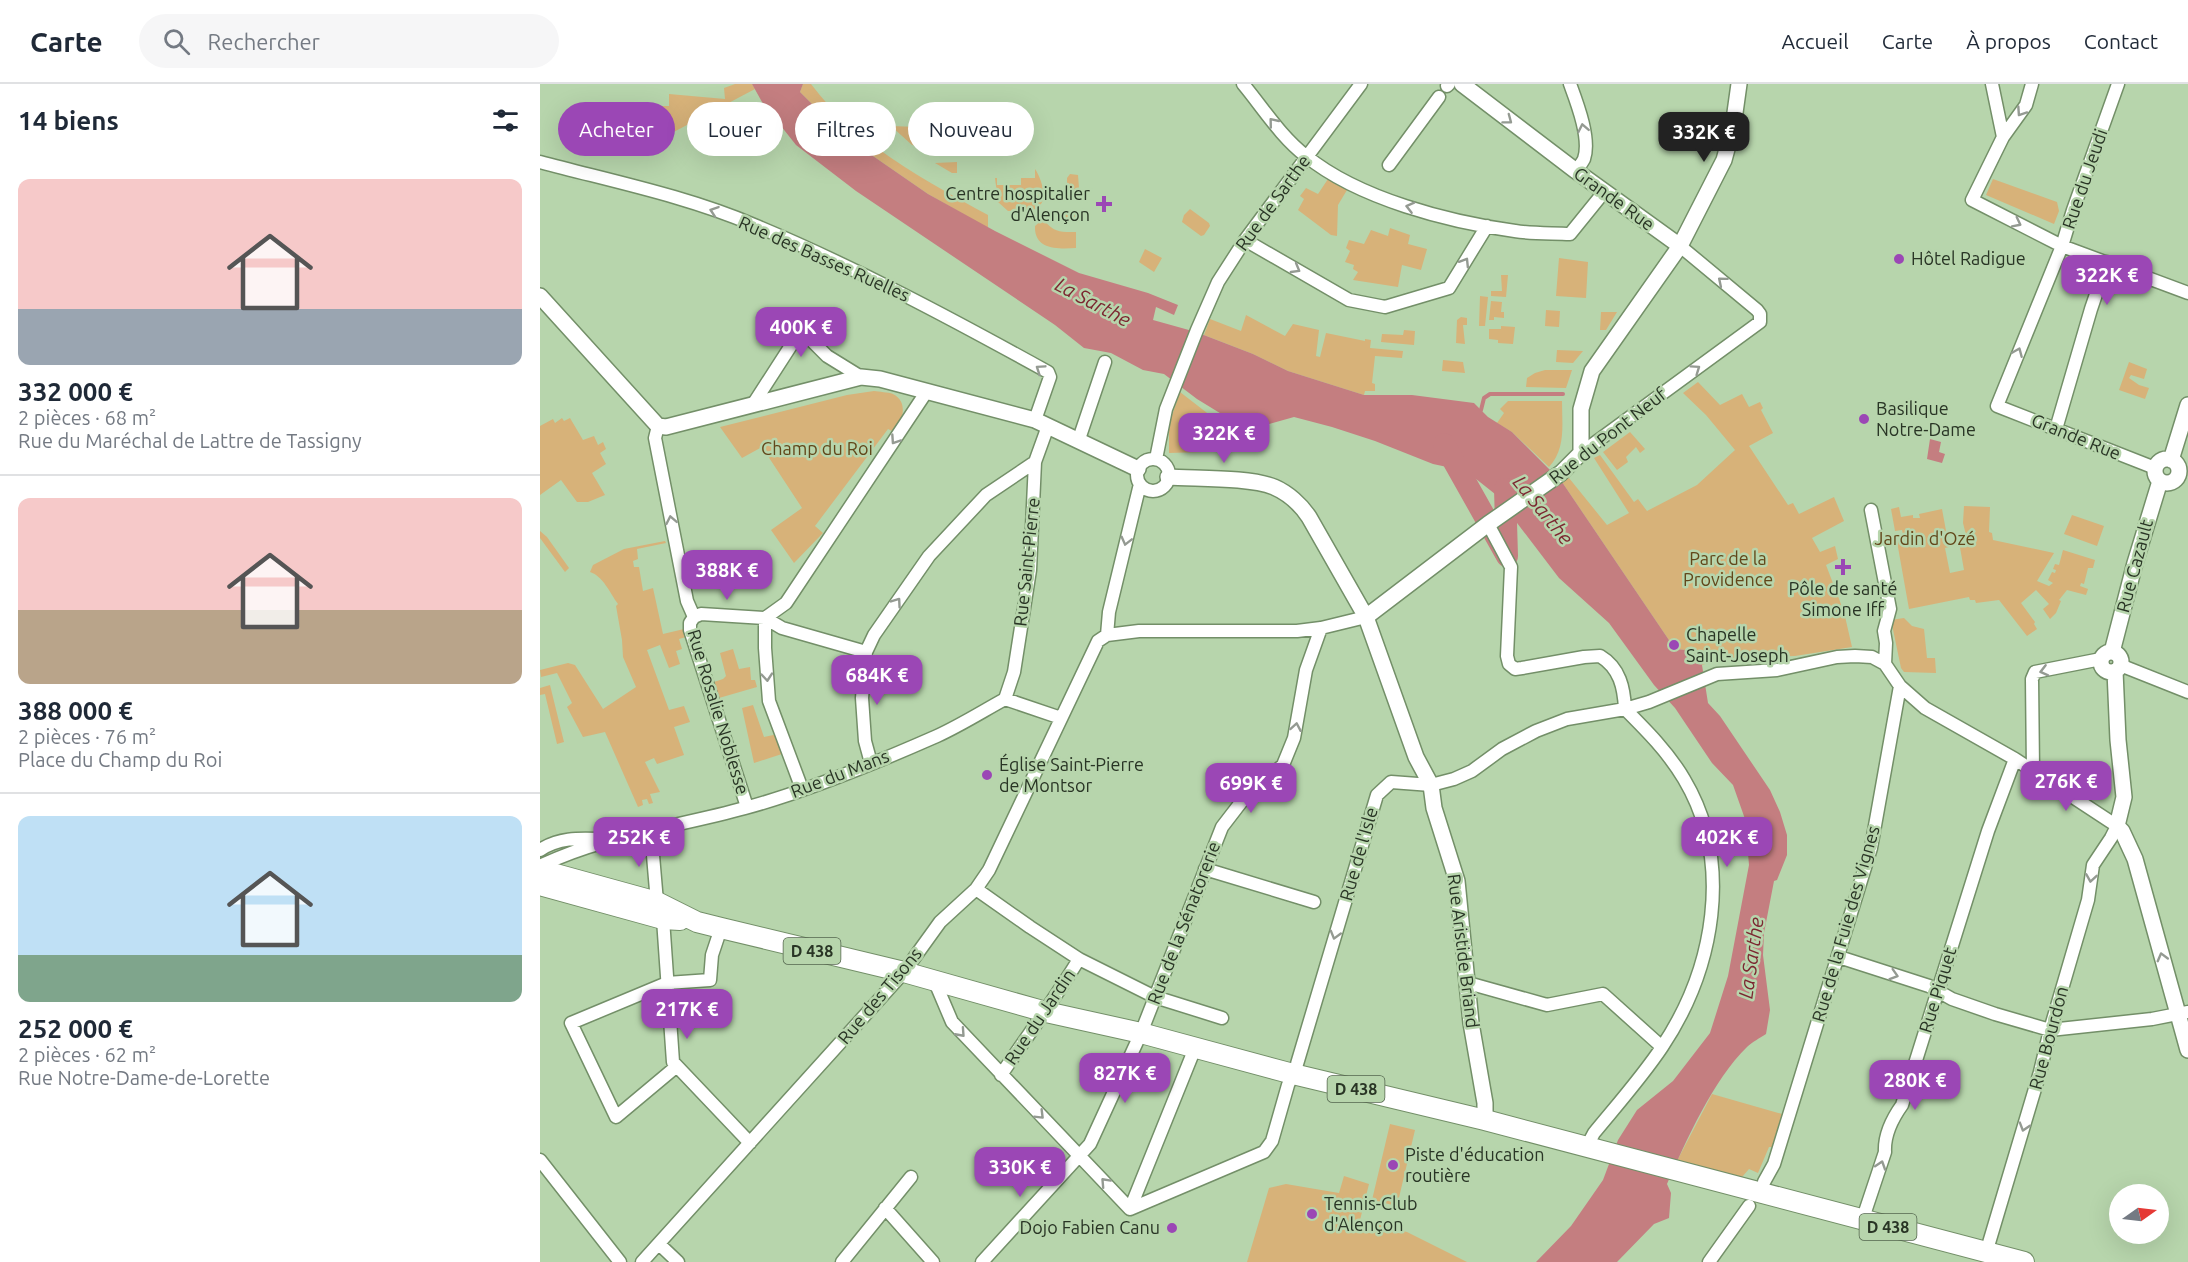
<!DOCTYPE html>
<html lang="fr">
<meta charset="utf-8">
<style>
:root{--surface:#fff;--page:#f6f6f7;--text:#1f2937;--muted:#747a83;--line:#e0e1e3;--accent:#9b47b5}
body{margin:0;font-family:Ubuntu,sans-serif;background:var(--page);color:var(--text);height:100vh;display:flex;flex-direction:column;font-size:22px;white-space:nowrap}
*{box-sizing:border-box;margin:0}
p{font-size:20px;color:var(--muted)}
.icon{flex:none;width:33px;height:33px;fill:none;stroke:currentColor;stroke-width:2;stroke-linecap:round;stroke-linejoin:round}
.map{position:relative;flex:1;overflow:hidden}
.drawer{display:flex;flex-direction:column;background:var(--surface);width:540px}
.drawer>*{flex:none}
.hud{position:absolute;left:18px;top:18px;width:570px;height:54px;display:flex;gap:12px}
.needle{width:39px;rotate:76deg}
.buttons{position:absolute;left:1569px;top:1100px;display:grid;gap:12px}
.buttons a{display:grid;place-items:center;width:60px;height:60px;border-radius:50%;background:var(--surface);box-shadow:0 6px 24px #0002;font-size:30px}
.price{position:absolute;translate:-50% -51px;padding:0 14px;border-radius:12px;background:var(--accent);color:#fff;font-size:20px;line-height:39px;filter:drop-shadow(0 2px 3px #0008)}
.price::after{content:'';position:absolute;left:50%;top:36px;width:18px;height:14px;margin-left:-9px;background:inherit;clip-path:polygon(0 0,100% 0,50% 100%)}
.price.on{background:#222;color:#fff}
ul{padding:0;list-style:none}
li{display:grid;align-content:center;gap:12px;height:318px;padding:0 18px}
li+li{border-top:2px solid var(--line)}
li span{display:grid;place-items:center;height:186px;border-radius:12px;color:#555}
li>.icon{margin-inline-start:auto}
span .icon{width:108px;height:108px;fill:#fffc;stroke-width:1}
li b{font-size:26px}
h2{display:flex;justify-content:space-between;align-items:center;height:72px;padding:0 18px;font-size:26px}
.chip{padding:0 21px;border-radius:27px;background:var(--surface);box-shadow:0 6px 24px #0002;font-size:21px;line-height:54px}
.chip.on{background:var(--accent);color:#fff}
header{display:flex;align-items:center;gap:36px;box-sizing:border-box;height:84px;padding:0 30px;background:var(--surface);border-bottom:2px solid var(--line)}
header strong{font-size:28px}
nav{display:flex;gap:33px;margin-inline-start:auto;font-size:21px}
.search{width:420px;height:54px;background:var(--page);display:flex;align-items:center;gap:15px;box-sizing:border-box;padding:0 21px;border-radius:33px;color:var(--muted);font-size:22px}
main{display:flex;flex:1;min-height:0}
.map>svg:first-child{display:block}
</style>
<header>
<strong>Carte</strong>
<div class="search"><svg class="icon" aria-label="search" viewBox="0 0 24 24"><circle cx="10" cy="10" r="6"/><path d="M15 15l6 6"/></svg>Rechercher</div>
<nav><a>Accueil</a><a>Carte</a><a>À propos</a><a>Contact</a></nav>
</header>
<main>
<section class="drawer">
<h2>14 biens<svg class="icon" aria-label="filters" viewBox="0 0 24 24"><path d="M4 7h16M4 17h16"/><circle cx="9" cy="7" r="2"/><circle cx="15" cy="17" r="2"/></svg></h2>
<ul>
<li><span style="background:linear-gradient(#f6c9c9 70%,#9aa5b1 0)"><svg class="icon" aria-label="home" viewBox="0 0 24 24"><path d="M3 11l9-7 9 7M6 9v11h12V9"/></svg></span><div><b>332 000 €</b><p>2 pièces · 68 m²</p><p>Rue du Maréchal de Lattre de Tassigny</p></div></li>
<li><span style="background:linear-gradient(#f6c9c9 60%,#b9a48a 0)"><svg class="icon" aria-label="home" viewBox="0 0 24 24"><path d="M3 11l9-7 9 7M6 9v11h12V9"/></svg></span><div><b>388 000 €</b><p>2 pièces · 76 m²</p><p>Place du Champ du Roi</p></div></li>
<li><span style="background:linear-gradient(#bfe0f5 75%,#7fa58c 0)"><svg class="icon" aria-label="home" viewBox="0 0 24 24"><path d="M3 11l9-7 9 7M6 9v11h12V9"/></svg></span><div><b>252 000 €</b><p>2 pièces · 62 m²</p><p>Rue Notre-Dame-de-Lorette</p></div></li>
</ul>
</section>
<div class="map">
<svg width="1648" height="1178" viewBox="0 0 1648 1178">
<rect width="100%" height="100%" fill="#b7d5ac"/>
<path fill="#d7b279" d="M195,0H212L215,5L128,51L107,32L102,22H129V10L185,15L184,4Z
M263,0H271C315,59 384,96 448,131V144L388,110L304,52L260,8Z
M351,42L377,43L378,62L372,61Z
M417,78V89H412L395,79Z
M495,85C501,94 509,115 498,123C491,129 476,127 468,127L458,118L455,94H457V101H481V94H495Z
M530,90L538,91L539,104C534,107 531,106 527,102V94Z
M788,95L807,106L798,121L797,152L791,151L758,126L764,115L760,112L766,104L778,110Z
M1453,95L1517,118L1519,127L1514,140L1446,111Z
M650,125L669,139L670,142L664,151L661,152L642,138L644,131Z
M546,126V139L524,136L517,129L519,127Z
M502,136L505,137C514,149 522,148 536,148V164C518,165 494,166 495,142Z
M850,144L870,151L868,160L887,165L881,186L862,181L858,203L813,196L818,188L813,185L814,181L805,178L810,167L806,164L809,156L824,160L831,146L848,152Z
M605,165L622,174L614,188L599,178Z
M1019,174L1048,178L1046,214L1016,212Z
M961,191H968L966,213L951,212V207H962Z
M940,212L948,213L945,242H939Z
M951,217L962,218L961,228H964V234L954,233V236H949Z
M1006,226L1020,227L1019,243L1005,242Z
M1061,228H1077L1066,246H1060Z
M706,231L745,252L753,240L779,246L776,272L780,273L786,249L825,257V255L831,256L830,264L863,267L862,274L835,272L832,299L835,300V307H825L824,311L748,287L713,270L664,251L670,235L701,247Z
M921,233L927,234V241H923L925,260L916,259L917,236Z
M961,242L975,243L973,260L958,259V256L949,255V245H961Z
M864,246L875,247L874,261L841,258L842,250L863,251Z
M1017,266L1043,267L1033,279L1016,278Z
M903,276L923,278L925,289L902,287Z
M1589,278L1607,285L1604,295L1591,291L1589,294L1599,301L1609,304L1605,315L1579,306Z
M1005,286H1032L1026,304L986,303L987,294L995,289Z
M1158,298L1180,321L1202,310L1209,323L1220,318L1223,324L1221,326L1233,349L1209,362L1248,421L1253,419L1259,430L1294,413L1304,437L1272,454L1280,468L1295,462L1298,475L1286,481L1304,528L1312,563L1255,572L1185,574L1162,581L1156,567L1135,565L1022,398L1029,394L1067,441L1089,429L1054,374L1060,371L1094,418L1098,415L1107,427L1157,401L1195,366L1166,331L1143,309Z
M334,307C339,308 348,308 353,310C369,318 362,337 356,349L348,345L275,442L283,449L254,479L231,446L262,424L222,363L202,374L180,343L307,311Z
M640,308L671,332L666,343L694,367L629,369V340Z
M968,317H1022C1022,341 1026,365 1009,383L972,348L957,339L964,329L960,325Z
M22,334L24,337L30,334L43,356L54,352L58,361L63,358L66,365L60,369L66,380L52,389L65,411L48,418H37L21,396L0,411V342L13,335L15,339Z
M1090,348L1105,365L1100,369L1096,363L1086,373L1088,378L1077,386L1063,368Z
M1424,422L1450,423L1449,448L1452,449L1453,456L1514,469L1497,497L1509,502L1513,499L1508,496L1512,488L1515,489L1516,486L1513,485L1515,480L1519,481L1523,466L1555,476L1553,484H1548L1544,500L1541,499L1540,502L1548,505L1546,511L1527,506L1519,516L1521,517L1516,529L1510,535L1503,525L1509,520L1496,506L1481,519L1495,538L1494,540L1497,545L1487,552L1459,516L1436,519L1435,516H1430L1429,513L1369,525L1356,452L1363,451L1362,446L1355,447L1351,425L1359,423L1361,433L1373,431V434H1380L1379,430L1402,425L1409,463L1405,464L1410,489L1424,486L1418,452L1426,451L1423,439Z
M1532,431L1564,442L1557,462L1524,450Z
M0,447L7,453L29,484L25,488L0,454Z
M125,457L126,459L97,465L98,475L93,477L94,483H99L103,507L113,504L123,550L144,545L146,553L139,555L142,565L136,567L140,580L129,584L120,561L107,566L129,626L144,622L150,638L134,643L144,671L117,680L114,674L105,678L120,708L110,710L113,719L109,720L107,715L102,716L103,721L98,723L65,648L43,653L27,623L32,619L17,589L1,593L0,586L28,579L35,581L63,625L96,603L83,573L82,556L76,522L78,520C70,509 63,492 50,488L53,481L84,465Z
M1364,534L1372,542L1384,545L1387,574H1395L1396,589L1364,588L1361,584L1351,536Z
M193,565L199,585L210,583L211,596H215L217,603L179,614L174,598L183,595L186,592L180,569Z
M10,601L24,658L17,660L5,610L0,611V604Z
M213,621L224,653L238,650L245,669L214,679L202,624Z
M1172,1010L1242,1030L1232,1063H1229L1218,1089L1209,1085L1202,1093L1137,1077Z
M850,1040L875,1046L857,1122L832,1116Z
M804,1092L829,1100L820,1136L867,1148L927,1178H707L729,1104L746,1100L799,1109Z"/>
<path fill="#c47e80" d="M212,0H263L260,8L304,52L388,110L455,147L539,189L608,209L638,221L634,231L616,223L613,236L656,248L713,270L748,287L824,311H872L934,319L948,333L972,348L1022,398L1135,565L1157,567L1162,581L1168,619L1180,632L1230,706L1240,728L1247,751V771L1237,796L1234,797L1224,849L1223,871L1230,926L1226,950C1220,954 1212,958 1207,963C1173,996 1146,1057 1127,1100L1131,1109L1129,1134L1114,1140L1077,1178H996L1031,1142L1063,1096L1078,1056L1097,1026L1133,997L1170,949L1188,892L1209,781L1205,735L1193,701L1172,679L1135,624L1114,601L1069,539L1019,494L955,410L926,387L893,380L835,357L792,343L754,333L729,340L709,334L701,342L657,315L624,290L603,286L571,269L544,264L515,241L316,107L256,61L222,18Z
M1390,355L1401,358L1399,368L1405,370L1402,379L1387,375Z"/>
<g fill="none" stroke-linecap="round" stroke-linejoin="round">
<path stroke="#c47e80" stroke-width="4" d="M941,326L944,314L950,310H1023"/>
<path stroke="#c47e80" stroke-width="22" d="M904,360L967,472L965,405"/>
<defs>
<path id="minor" d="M703,0C723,24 741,53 766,72C819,115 909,138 975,147C993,150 1012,149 1030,150L1064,108
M1030,0C1037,19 1051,55 1044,75C1042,79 1038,84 1036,87
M1452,0L1463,53
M1492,0L1486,21L1463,53L1432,116L1522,162L1648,209
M1578,0L1533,126L1522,162L1457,322L1615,384
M907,2L909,0
M0,78C71,97 146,112 214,141C315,183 412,235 508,288L510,293L495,336
M849,81L899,13
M705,156L809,216L845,223L909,204L947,142
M212,322L261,246L287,272L321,293
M118,342L115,354L147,517L154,533
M1516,345L1551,225L1567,178
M539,355L565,278
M1041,369L1220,238V230L1217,226L1140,162
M616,375L626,325L657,246L678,198L705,156L821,0
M597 391a16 16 0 1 1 32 0a16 16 0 1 1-32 0Z
M1331,426L1350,525L1344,547L1346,559L1345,580
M948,440L971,483L967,572L969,580L975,585L982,584L1044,573L1060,572C1080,584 1084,604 1085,625
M154,533L161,530L225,534L246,519L387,307
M154,533L150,539V546L207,723
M225,534V564L229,617L262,705
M225,534L242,544L326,568
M567,551L569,528L600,400
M1580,581L1648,608
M465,615L474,588L490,486L495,378L508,342
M331,679L325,657L322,614L326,568L334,551L389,472L446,411L495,378
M1493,686L1492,595L1495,588L1561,575
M111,748L117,818
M0,766C18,754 38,754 59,755
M0,782C64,751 137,743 205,724C268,707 338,678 397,652C421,641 443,627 465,615L521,634
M665,785L774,818
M436,805L490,843L539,875L615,913L682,934
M123,835L133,978L210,1059
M1299,873L1389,902L1412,915L1455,930L1510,946L1612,935L1648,928
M395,898L412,938L590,1125
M928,899L1007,921L1063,910L1122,963
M137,982L76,1033L31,939L127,899L170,896L172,871L181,844
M461,991C487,952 515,915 539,875
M1047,1062L1054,1049C1077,1021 1102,993 1122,963C1174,885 1194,779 1144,695C1128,668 1107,647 1085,625
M0,1076L80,1178
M1224,1098L1234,1080L1331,764L1360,602
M345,1124L393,1178
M590,1125L724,1068L732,1057L748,1001L757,980L837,711L851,698L891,701L914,695L932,687L962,665L996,647L1027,635L1085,625L1109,618L1177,590L1237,586L1297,573L1315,572L1332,573L1345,580L1360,602L1385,624L1475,675L1577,742L1571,754L1553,781L1548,816L1510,946L1500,988L1446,1169
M590,1125L655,964
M1322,1137L1345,1068C1344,1050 1352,1035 1362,1021L1448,747L1475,675
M119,1160L138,1178
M102,1178L364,888L400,838L436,805L449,786L558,557L567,551L599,547H757L781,544L826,533
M302,1178L371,1093
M442,1178L550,1060L601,949L682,743L702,717L743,681L754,654L766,586L781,544
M1169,1178L1209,1122"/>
<path id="tertiary" d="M922,0L1036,87L1140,162
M0,212L118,342L126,343L321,293L340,295L495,336L598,385
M1615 387a12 12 0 1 1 24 0a12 12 0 1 1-24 0Z
M1631,376L1648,321
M628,393C657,395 709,393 734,403C748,409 761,421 769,433L826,533L876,673L891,701L894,724L917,797L931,939L945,1019V1036
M826,533L948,440L1021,389L1041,369V325L1052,287L1140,162L1184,76L1193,43L1199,0
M1572,568L1595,479L1620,397
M1561 578a10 10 0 1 1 20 0a10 10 0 1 1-20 0Z
M1575,587L1578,656L1584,713L1577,742L1582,747L1595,775L1648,966"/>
<path id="primary" d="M1,786L117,818L157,838L181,844L364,888L506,928L601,949L753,990L945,1036L1484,1178
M0,801L123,835L140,836"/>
</defs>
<use href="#minor" stroke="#738f68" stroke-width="15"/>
<use href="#tertiary" stroke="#738f68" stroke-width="18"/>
<use href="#primary" stroke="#738f68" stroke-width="22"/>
<use href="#minor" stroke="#fff" stroke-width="12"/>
<use href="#tertiary" stroke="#fff" stroke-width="15"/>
<use href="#primary" stroke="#fff" stroke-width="20"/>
</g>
<defs><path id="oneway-chevron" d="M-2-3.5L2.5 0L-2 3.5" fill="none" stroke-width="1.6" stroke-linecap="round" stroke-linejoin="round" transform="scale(1.5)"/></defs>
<g stroke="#949a92">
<use href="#oneway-chevron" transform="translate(1481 28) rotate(124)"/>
<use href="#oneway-chevron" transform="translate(968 36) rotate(37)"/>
<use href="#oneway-chevron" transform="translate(733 38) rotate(-129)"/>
<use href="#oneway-chevron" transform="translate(1043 44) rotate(-101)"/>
<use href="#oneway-chevron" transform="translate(870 123) rotate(-166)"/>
<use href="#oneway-chevron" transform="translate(174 127) rotate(-161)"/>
<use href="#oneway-chevron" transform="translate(1477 139) rotate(27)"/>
<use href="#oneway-chevron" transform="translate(925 178) rotate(-58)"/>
<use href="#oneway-chevron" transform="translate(756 185) rotate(30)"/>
<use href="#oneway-chevron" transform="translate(1182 197) rotate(-140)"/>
<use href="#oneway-chevron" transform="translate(1478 268) rotate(-67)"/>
<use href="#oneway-chevron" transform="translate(500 285) rotate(-146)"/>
<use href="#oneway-chevron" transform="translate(1156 285) rotate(-35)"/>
<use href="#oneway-chevron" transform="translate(355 356) rotate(124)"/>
<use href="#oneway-chevron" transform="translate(131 436) rotate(-101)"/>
<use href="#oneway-chevron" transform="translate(586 457) rotate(104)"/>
<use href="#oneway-chevron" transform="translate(357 518) rotate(-55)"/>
<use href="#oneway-chevron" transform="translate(1504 587) rotate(166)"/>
<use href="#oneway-chevron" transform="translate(227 593) rotate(85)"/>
<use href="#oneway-chevron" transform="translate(756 643) rotate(-80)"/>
<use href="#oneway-chevron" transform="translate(1551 794) rotate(99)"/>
<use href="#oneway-chevron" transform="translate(795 851) rotate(106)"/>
<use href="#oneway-chevron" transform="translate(1622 873) rotate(-105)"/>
<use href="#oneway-chevron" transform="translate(1354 891) rotate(17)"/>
<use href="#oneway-chevron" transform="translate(421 949) rotate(48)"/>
<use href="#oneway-chevron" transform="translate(500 1031) rotate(45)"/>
<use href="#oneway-chevron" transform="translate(1484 1043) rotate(107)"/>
<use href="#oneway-chevron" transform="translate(1341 1081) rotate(-72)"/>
<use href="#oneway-chevron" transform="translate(565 1098) rotate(-133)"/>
</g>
<g fill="#9b47b5" stroke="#b7d5ac" stroke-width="2">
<path d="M561 111h6v6h6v6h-6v6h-6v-6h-6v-6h6z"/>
<circle cx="1359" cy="175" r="6"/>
<circle cx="1324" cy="335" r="6"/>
<path d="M1300 474h6v6h6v6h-6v6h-6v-6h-6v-6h6z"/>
<circle cx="1134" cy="561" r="6"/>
<circle cx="447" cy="691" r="6"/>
<circle cx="853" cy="1081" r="6"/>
<circle cx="772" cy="1130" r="6"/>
<circle cx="632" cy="1144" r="6"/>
</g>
<g text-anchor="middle" stroke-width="5" stroke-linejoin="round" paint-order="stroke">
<g fill="#b7d5ac" stroke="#54654e" stroke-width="1.5">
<rect x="243.5" y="854" width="57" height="26" rx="4.5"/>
<rect x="787.5" y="992" width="57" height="26" rx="4.5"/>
<rect x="1319.5" y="1130" width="57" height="26" rx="4.5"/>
</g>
<g font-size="16" font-weight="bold" fill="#293525">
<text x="272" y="873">D 438</text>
<text x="816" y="1011">D 438</text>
<text x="1348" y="1149">D 438</text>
</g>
<g font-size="18" fill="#293525" stroke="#b7d5ac">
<text transform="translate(1545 95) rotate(-71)" y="6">Rue du Jeudi</text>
<text transform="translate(1074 115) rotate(36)" y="6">Grande Rue</text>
<text transform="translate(733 119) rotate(-54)" y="6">Rue de Sarthe</text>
<text transform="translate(284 175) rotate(24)" y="6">Rue des Basses Ruelles</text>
<text transform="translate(1068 352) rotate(-38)" y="6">Rue du Pont Neuf</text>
<text transform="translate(1536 353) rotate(22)" y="6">Grande Rue</text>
<text transform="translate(487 478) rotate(-84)" y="6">Rue Saint-Pierre</text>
<text transform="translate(1595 482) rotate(-75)" y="6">Rue Cazault</text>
<text transform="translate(178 628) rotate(73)" y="6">Rue Rosalie Noblesse</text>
<text transform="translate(300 690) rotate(-21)" y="6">Rue du Mans</text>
<text transform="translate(819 770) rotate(-74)" y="6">Rue de l'Isle</text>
<text transform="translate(644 839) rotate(-69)" y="6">Rue de la Sénatorerie</text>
<text transform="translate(1306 840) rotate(-74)" y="6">Rue de la Fuie des Vignes</text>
<text transform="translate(923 867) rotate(83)" y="6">Rue Aristide Briand</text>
<text transform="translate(1398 906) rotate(-73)" y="6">Rue Piquet</text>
<text transform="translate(340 912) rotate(-50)" y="6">Rue des Tisons</text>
<text transform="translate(500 933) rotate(-56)" y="6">Rue du Jardin</text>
<text transform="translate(1509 954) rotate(-75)" y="6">Rue Bourdon</text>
</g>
<g font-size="18" fill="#293525" stroke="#b7d5ac" text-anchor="start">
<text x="550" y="116" text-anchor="end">Centre hospitalier<tspan x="550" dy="21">d'Alençon</tspan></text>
<text x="1371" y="181">Hôtel Radigue</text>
<text x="1336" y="331">Basilique<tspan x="1336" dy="21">Notre-Dame</tspan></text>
<text x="1303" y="511" text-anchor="middle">Pôle de santé<tspan x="1303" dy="21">Simone Iff</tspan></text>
<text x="1146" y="557">Chapelle<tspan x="1146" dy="21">Saint-Joseph</tspan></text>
<text x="459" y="687">Église Saint-Pierre<tspan x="459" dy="21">de Montsor</tspan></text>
<text x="865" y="1077">Piste d'éducation<tspan x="865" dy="21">routière</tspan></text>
<text x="784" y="1126">Tennis-Club<tspan x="784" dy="21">d'Alençon</tspan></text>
<text x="620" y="1150" text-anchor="end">Dojo Fabien Canu</text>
</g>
<g font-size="18" fill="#62471a" stroke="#b7d5ac">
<text x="277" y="371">Champ du Roi</text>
<text x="1385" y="461">Jardin d'Ozé</text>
<text x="1188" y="481">Parc de la<tspan x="1188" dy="21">Providence</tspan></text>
</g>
<g font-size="20" font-style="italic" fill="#7c2731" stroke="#b7d5ac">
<text transform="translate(553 218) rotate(28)" y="7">La Sarthe</text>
<text transform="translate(1003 426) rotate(51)" y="7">La Sarthe</text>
<text transform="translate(1211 874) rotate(-82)" y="7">La Sarthe</text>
</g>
</g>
</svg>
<div class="buttons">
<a><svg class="needle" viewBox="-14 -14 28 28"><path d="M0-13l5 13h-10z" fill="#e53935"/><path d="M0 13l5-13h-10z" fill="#747a83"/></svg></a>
</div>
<b class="price on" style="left:1164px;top:79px">332K €</b>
<b class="price" style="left:1567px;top:222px">322K €</b>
<b class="price" style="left:261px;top:274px">400K €</b>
<b class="price" style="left:684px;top:380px">322K €</b>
<b class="price" style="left:187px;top:517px">388K €</b>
<b class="price" style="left:337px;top:622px">684K €</b>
<b class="price" style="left:1526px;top:728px">276K €</b>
<b class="price" style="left:711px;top:730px">699K €</b>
<b class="price" style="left:99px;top:784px">252K €</b>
<b class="price" style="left:1187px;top:784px">402K €</b>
<b class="price" style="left:147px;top:956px">217K €</b>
<b class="price" style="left:585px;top:1020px">827K €</b>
<b class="price" style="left:1375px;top:1027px">280K €</b>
<b class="price" style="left:480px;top:1114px">330K €</b>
<div class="hud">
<a class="chip on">Acheter</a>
<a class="chip">Louer</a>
<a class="chip">Filtres</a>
<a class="chip">Nouveau</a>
</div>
</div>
</main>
